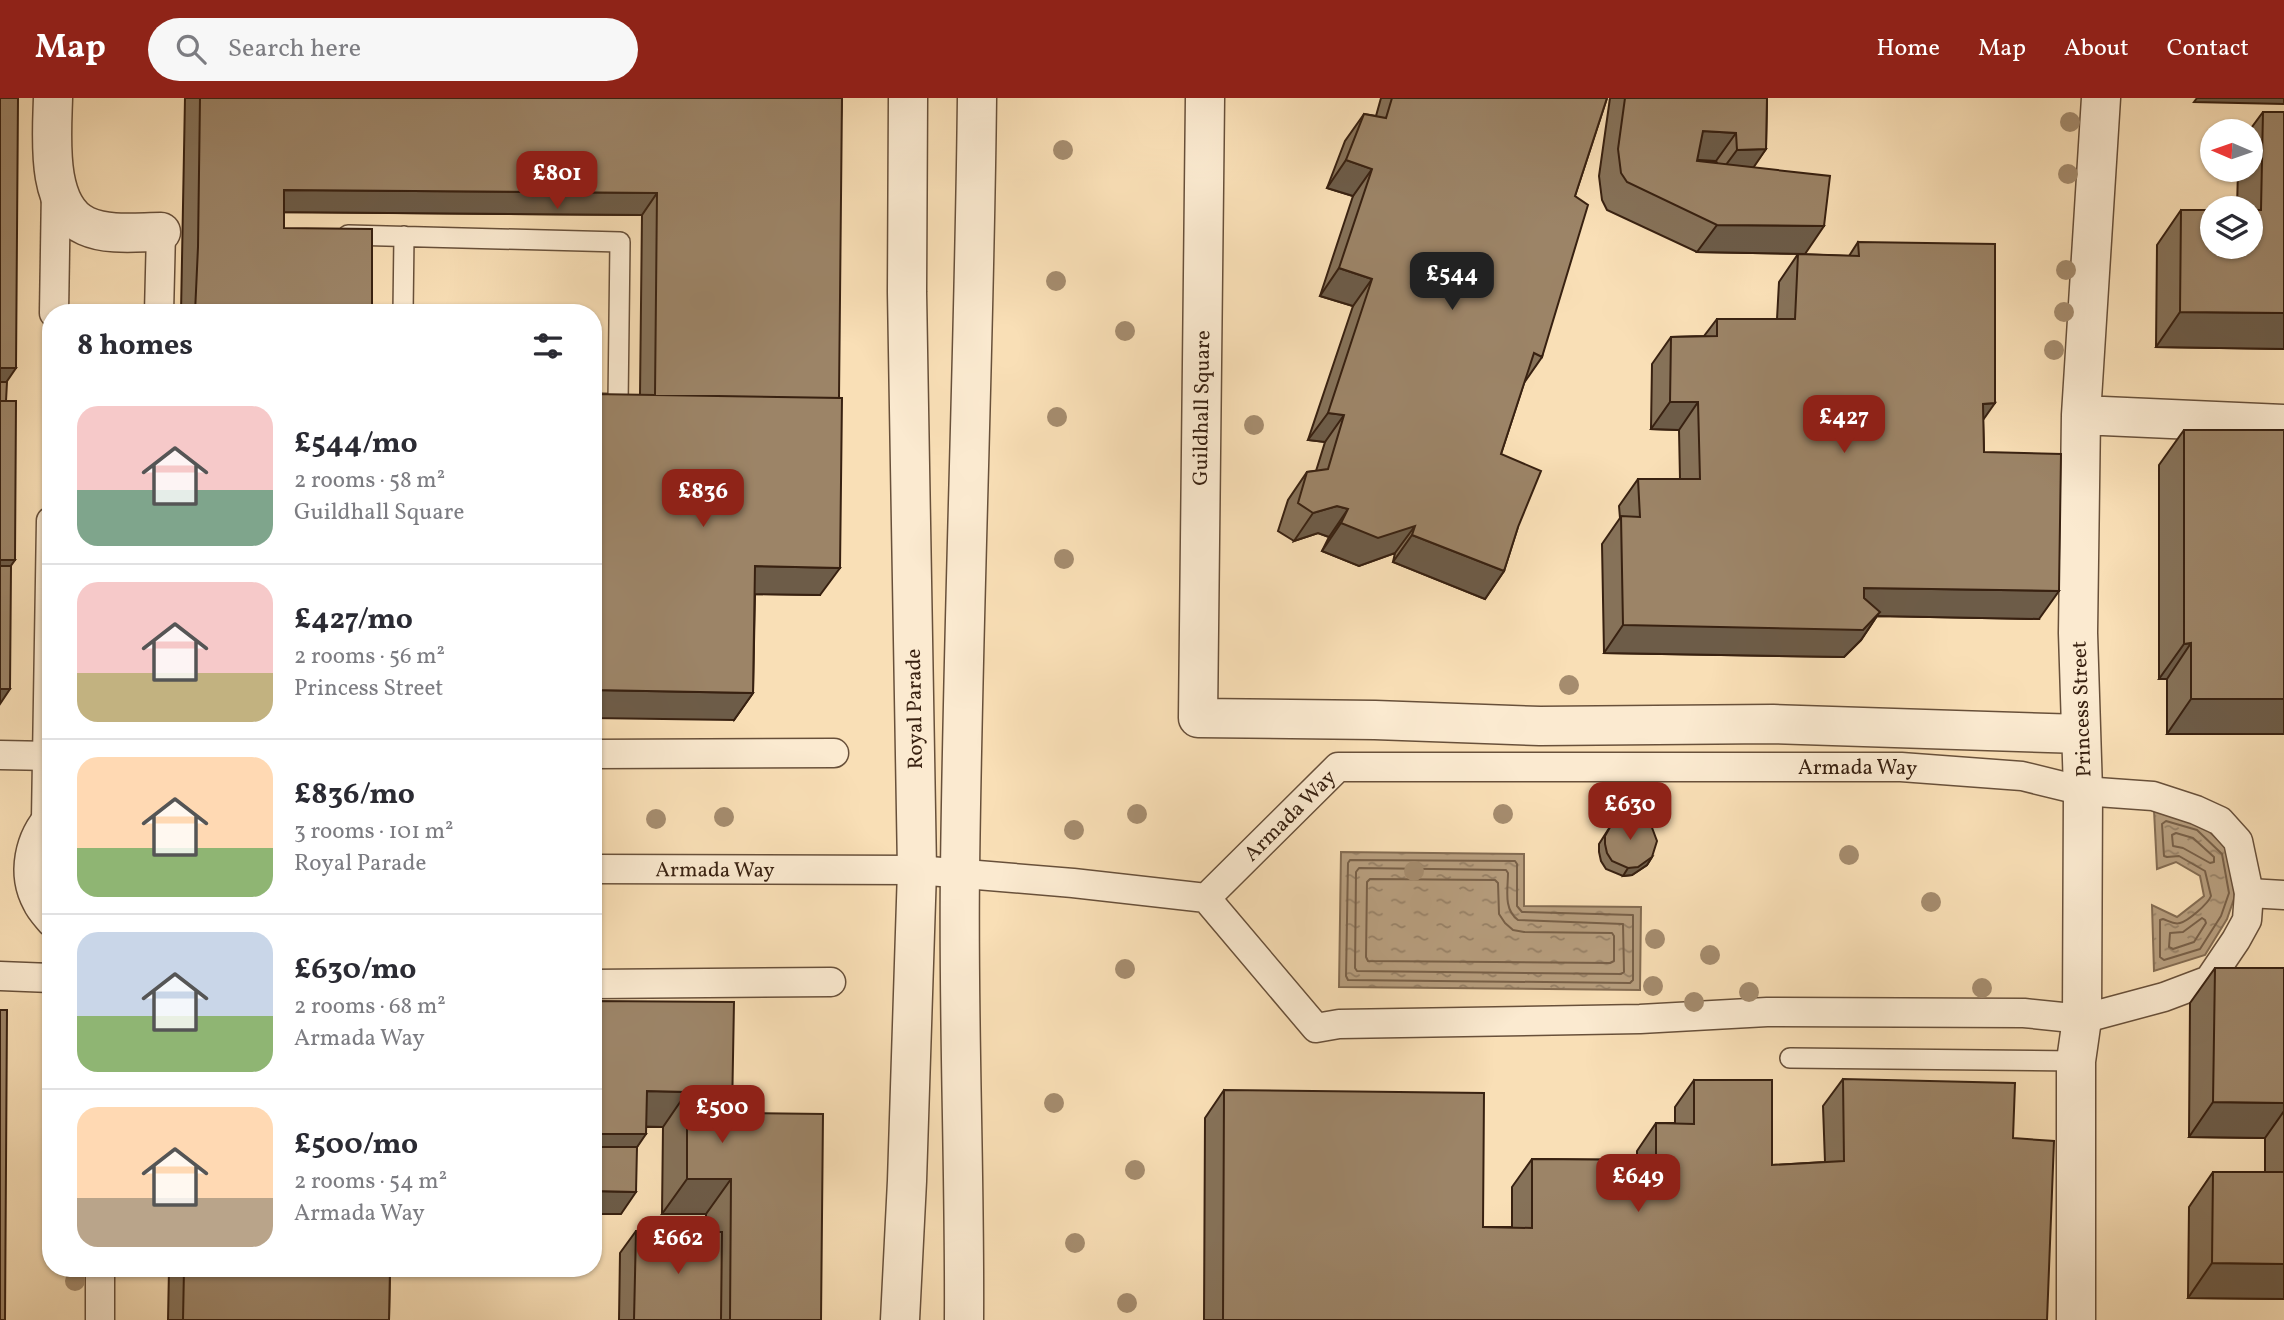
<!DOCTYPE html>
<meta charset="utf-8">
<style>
:root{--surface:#fff;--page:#f7f7f7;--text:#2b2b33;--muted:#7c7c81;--line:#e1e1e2;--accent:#8f2418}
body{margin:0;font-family:Vollkorn,serif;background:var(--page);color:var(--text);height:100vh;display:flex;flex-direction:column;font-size:26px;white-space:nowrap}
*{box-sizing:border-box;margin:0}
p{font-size:23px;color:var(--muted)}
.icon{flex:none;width:38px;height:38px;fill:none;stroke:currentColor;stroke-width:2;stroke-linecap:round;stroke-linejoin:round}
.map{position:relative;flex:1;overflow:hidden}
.drawer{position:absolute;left:42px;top:206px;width:560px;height:973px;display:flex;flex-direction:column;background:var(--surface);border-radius:28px;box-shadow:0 2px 5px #0004}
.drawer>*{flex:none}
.needle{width:46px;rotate:272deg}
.fabs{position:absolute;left:2200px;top:21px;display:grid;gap:14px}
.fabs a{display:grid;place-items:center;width:63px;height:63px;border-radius:50%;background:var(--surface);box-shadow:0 2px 5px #0004;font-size:35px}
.price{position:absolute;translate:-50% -60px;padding:0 16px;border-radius:14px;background:var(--accent);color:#fff;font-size:23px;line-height:46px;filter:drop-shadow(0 2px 4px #0008)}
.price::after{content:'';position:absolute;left:50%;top:42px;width:21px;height:16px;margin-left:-10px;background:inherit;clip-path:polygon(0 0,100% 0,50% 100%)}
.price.active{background:#222;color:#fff}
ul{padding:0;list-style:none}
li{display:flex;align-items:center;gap:21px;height:175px;padding:0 35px}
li+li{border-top:2px solid var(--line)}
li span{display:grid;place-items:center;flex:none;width:196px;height:140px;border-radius:21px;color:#555}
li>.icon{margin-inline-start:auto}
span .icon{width:84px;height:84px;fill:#fffc;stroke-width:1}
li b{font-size:30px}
h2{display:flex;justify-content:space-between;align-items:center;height:84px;padding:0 35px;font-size:30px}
header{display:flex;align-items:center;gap:42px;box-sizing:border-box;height:98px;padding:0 35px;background:var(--accent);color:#fff}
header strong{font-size:33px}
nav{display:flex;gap:38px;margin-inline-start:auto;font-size:24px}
.search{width:490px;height:63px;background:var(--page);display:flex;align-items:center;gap:18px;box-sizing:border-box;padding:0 24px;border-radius:38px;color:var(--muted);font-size:26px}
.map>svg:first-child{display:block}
</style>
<header>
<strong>Map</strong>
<div class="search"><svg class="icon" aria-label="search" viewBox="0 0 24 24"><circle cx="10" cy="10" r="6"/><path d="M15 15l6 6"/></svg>Search here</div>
<nav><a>Home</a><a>Map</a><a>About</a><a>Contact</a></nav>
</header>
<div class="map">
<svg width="2284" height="1222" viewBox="0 0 2284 1222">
<defs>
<pattern id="water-ripples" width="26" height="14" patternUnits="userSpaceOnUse" patternTransform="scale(1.75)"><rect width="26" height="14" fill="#b79e7e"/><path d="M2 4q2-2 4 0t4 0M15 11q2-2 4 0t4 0" fill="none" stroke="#968066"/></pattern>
</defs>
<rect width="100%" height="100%" fill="#f9dfb6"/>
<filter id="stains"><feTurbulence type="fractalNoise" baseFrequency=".00286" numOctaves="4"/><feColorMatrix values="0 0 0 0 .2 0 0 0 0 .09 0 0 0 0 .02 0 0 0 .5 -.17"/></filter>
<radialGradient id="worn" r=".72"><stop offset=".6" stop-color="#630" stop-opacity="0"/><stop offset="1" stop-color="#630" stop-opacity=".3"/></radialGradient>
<path fill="url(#water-ripples)" stroke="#846c52" stroke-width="2" d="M2154,712L2201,726L2229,752L2236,795L2227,821L2205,857L2154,873L2152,807L2177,819L2204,798L2200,778L2176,764L2157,771Z
M1341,754L1524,756V808L1641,809L1640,892L1339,889Z"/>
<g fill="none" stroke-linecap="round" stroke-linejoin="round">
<path stroke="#786048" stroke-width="2" d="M2166,723L2197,732L2222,756L2229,795L2221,818L2200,851L2164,862L2160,859V822L2163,821C2169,823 2174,827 2180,825C2188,823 2208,806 2211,798L2205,773L2179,758L2167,759L2164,758L2162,726Z
M2176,735L2193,740L2214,759V764L2210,765L2183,750L2173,748L2172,737Z
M1350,762L1515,763L1517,766V808L1522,814L1633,817V882L1630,885L1348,882L1346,878L1348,765Z
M1359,770L1506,772L1508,775C1508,791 1503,811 1518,822L1623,826L1624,874L1621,876L1357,873L1355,870L1356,774Z
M1370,781L1495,782L1498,785L1499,816L1505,825L1513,832L1524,834L1612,835L1614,838V863L1610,865L1368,863L1366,859L1367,784Z
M2202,820L2205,822L2206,825L2194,844L2173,851L2169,849L2170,835L2183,834Z"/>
<defs>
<path id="service" d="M348,137L620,144L618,306L593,305
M403,215L404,138
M1790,960L2076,963"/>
<g id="pedestrian">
<path d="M54,215L56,91"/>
<path d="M159,215L161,134"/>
<path d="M593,656L834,655"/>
<path d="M0,657L51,658"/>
<path d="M51,716C29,739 21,776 37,805C40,812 46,818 51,824"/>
<path d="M46,721L51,423"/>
<path id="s1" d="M593,771L917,772L1073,785L1206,800L1338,669H1901L2022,678L2083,693L2153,698L2196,712L2220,723L2238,743L2249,795L2247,822L2236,842L2209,882L2164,899L2082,921L2024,915L1767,914L1640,921L1339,926L1316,930L1206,800"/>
<path d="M2249,795L2284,797"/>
<path d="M0,878L51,880"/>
<path d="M593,886L831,884"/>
<path d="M100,1222V1171"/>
</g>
<path id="minor" d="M53,0C52,38 45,110 86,128C108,138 138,134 161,134
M1205,0L1198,620L1375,622L1540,628L1773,626L2081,636
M2081,317L2284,326
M2076,1222V963L2082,921L2083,693L2078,535L2081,317L2101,0"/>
<path id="tertiary" d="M900,1222L907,1083L917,772L907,194L908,0
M964,1222C965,1073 958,923 960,774C963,516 974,258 977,0"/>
</defs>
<use href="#service" stroke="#68503a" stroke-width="22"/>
<use href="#pedestrian" stroke="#68503a" stroke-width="31"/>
<use href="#minor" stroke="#68503a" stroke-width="41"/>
<use href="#tertiary" stroke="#68503a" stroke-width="41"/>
<use href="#service" stroke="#fbead0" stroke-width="19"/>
<use href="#pedestrian" stroke="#fbead0" stroke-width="28"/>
<use href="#minor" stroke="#fbead0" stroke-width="38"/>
<use href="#tertiary" stroke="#fbead0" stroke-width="38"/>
</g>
<g fill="#a58c6e">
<circle cx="2070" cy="24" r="10"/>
<circle cx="1063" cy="52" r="10"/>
<circle cx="2068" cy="76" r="10"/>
<circle cx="2066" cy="172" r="10"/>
<circle cx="1056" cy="183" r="10"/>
<circle cx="2064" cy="214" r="10"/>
<circle cx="1125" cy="233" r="10"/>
<circle cx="2054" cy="252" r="10"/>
<circle cx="1057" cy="319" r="10"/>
<circle cx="1254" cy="327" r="10"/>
<circle cx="1064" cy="461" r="10"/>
<circle cx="1569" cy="587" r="10"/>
<circle cx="1137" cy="716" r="10"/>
<circle cx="1503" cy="716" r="10"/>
<circle cx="724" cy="719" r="10"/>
<circle cx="656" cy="721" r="10"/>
<circle cx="1074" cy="732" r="10"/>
<circle cx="1849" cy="757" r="10"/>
<circle cx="1414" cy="773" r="10"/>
<circle cx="1931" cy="804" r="10"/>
<circle cx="1655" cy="841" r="10"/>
<circle cx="1710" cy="857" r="10"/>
<circle cx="1125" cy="871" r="10"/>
<circle cx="1653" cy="888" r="10"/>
<circle cx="1982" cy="890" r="10"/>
<circle cx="1749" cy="894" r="10"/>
<circle cx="1694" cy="904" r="10"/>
<circle cx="1054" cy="1005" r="10"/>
<circle cx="1135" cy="1072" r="10"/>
<circle cx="1075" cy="1145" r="10"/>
<circle cx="75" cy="1183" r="10"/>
<circle cx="1127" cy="1205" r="10"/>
</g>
<path fill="#867259" stroke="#382111" stroke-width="2" fill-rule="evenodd" d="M185,0H842L820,497L755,496L753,595L734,622L640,297L642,117L284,114V130L372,215H181Z
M1381,0H1607L1575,98L1542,259L1524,285L1501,356L1518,429L1504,473L1485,501L1393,464L1395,455L1359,468L1322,453L1329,439L1318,435L1294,443L1278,433L1288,402L1307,374L1316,373L1325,344L1308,342L1353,208L1320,198L1353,98L1327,90L1345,43L1364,16L1376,18Z
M1610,0H1767L1766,51L1753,69L1805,156L1697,154L1607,112L1602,102L1599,78ZM1697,62L1716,63L1717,65L1697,63Z
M2263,14H2284V251L2156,249L2157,147L2181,112L2250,149V110H2237L2238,72H2250V33H2249Z
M1858,144L1983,322L1984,354L2039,521L1877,518L1861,542L1844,559L1604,555L1602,446L1620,420L1619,408L1638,381H1680L1679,332L1651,331L1652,266L1671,239L1704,238L1717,221H1777L1779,184L1798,156L1849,158Z
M2184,332H2284V636H2167V581H2159V367Z
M1613,724L1652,759L1647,767L1632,777L1623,778L1606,771L1601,763L1599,754V746Z
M2215,870H2284V1201L2188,1200L2189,1109L2213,1074H2265V1040L2189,1039L2190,905Z
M593,903L732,1015L821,1222H619L620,1155L636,1133L706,1134V1116H662L663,1029H646L637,1049L621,1116Z
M1843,981L2013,1040L2047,1222H1204L1205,1020L1224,992L1483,1129H1512V1089L1532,1061L1637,1062V1053L1656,1025H1675V1009L1694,982L1772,1067L1825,1064L1823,1008Z
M169,1171H390L389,1222H168Z"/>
<path fill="#6d5c48" stroke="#382111" stroke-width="2" d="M2197,0H2284V6L2194,4Z
M1703,33L1736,35L1716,63L1683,61Z
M1766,51L1747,79H1717L1737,52Z
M1346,62L1372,71L1353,98L1327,90Z
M284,92L657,95L642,117L269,114Z
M1717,127L1824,128L1805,156L1697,154Z
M1339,170L1372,181L1353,208L1320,198Z
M2180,214L2284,215V251L2156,249Z
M0,270H16L1,292H0Z
M1670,304H1698L1679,332L1651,331Z
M1995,305L1976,332L1983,306Z
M1328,315L1344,317L1325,344L1308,342Z
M1337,408L1348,411L1329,439L1318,435L1294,443L1313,415Z
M1341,425L1415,428L1395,455L1359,468L1322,453Z
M1412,437L1504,473L1485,501L1393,464Z
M0,462H15L0,483Z
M755,468L840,470L820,497L736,496Z
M1864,490L2059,493L2039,521L1877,518L1861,542L1844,559L1604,555L1623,527L1845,518Z
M2191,545L2167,581H2159L2184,546Z
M0,591H10L0,606Z
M593,592L753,595L734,622L593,620Z
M2191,601H2284V636H2167Z
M1652,759L1647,767L1632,777L1623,778L1628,770Z
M647,993L687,994L663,1029L622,1028Z
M2213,1004L2284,1005V1013L2265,1040L2189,1039Z
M593,1036H646L622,1071H593Z
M687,1081H731L706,1116H662Z
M593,1093L636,1094L621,1116H593Z
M2212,1165L2284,1166V1201L2188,1200Z"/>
<path fill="#9c8467" stroke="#382111" stroke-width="2" d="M0,0H18L16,270H0Z
M200,0H842L839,300L655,297L657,95L284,92V130L372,131V215H195L198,149Z
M1392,0H1607L1575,98L1588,107L1542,259L1534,255L1501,356L1541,373L1518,429L1504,473L1412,437L1415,428L1378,440L1341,425L1348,411L1337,408L1313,415L1298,405L1307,374L1328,371L1344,317L1328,315L1372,181L1339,170L1372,71L1346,62L1364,16L1386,20Z
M1625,0H1767L1766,51L1737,52L1736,35L1703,33L1697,63L1830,78L1824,128L1717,127L1627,84L1621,75L1618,51Z
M2263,14H2284V215L2180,214L2181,112H2212V149H2250V112H2261Z
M1858,144L1995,146V305L1983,306L1984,354L2061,356L2059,493L1864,490V500L1880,514L1863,532L1623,527L1621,418L1640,419L1638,381H1700L1698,304H1670L1671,239L1717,238V221H1795L1798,156L1859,158Z
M0,284H7L6,303H0Z
M593,296L842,300L840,470L755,468L753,595L593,592Z
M0,303H16L15,462H0Z
M2184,332H2284V601H2191V545L2184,546Z
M0,468H11L10,591H0Z
M1629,718L1645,722L1651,727L1657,743L1652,759L1638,769L1628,770L1612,763L1607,755L1605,746V738L1613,724Z
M2215,870H2284V1005L2213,1004Z
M593,903L734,904L732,1015L823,1016L821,1222H730L731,1081H687V994L647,993L646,1036H593Z
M0,912H7L5,1222H0Z
M1843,981L2015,985L2013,1040L2054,1043L2047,1222H1223L1224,992L1484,995L1483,1129L1532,1130V1061L1656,1062V1025L1694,1026V982H1772V1067L1844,1063Z
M593,1049H637L636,1094L593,1093Z
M2213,1074H2284V1166L2212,1165Z
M636,1133L722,1134L721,1222H634Z
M184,1171H390L389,1222H183Z"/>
<g text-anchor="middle" stroke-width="7" stroke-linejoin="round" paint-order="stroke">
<g font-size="21" fill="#382111" stroke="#fbead0">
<text transform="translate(1201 310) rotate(-89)" y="7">Guildhall Square</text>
<text transform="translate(914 611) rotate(-91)" y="7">Royal Parade</text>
<text transform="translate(2081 611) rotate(-92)" y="7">Princess Street</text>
<text dy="7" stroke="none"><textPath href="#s1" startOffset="1320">Armada Way</textPath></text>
<text dy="7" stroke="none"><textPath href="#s1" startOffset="732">Armada Way</textPath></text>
<text dy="7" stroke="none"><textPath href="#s1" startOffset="122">Armada Way</textPath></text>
</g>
</g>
<rect width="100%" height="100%" filter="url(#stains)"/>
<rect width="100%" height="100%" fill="url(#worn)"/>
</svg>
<div class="fabs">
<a><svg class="needle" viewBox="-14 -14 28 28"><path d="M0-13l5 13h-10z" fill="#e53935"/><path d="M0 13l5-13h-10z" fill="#7c7c81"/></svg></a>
<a><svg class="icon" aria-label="layers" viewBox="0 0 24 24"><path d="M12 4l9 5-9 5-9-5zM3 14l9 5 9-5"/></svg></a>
</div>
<b class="price" style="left:557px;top:113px">£801</b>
<b class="price active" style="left:1452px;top:214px">£544</b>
<b class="price" style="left:1844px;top:357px">£427</b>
<b class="price" style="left:703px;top:431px">£836</b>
<b class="price" style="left:1630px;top:744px">£630</b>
<b class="price" style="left:722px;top:1047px">£500</b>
<b class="price" style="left:1638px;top:1116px">£649</b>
<b class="price" style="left:678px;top:1178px">£662</b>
<section class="drawer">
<h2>8 homes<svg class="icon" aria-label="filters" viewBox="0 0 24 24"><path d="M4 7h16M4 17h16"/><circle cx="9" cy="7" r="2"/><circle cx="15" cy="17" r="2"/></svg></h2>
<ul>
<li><span style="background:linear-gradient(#f6c9c9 60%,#7fa58c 0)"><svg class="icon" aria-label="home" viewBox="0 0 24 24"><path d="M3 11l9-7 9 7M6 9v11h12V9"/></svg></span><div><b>£544/mo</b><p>2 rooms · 58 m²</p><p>Guildhall Square</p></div></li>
<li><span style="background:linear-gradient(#f6c9c9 65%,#c2b280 0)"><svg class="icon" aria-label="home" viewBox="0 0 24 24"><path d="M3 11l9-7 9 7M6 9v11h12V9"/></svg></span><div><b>£427/mo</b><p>2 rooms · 56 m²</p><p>Princess Street</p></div></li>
<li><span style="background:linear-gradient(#ffd9b3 65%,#8fb573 0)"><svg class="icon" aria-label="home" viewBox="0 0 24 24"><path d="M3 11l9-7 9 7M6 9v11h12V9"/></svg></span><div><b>£836/mo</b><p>3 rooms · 101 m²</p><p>Royal Parade</p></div></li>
<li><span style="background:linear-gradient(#c9d6e8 60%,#8fb573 0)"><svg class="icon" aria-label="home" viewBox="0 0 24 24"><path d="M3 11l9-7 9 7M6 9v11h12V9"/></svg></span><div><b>£630/mo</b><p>2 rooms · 68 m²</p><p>Armada Way</p></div></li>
<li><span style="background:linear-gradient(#ffd9b3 65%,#b9a48a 0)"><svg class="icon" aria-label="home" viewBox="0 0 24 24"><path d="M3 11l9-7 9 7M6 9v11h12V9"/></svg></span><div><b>£500/mo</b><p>2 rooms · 54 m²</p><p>Armada Way</p></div></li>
</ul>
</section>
</div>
